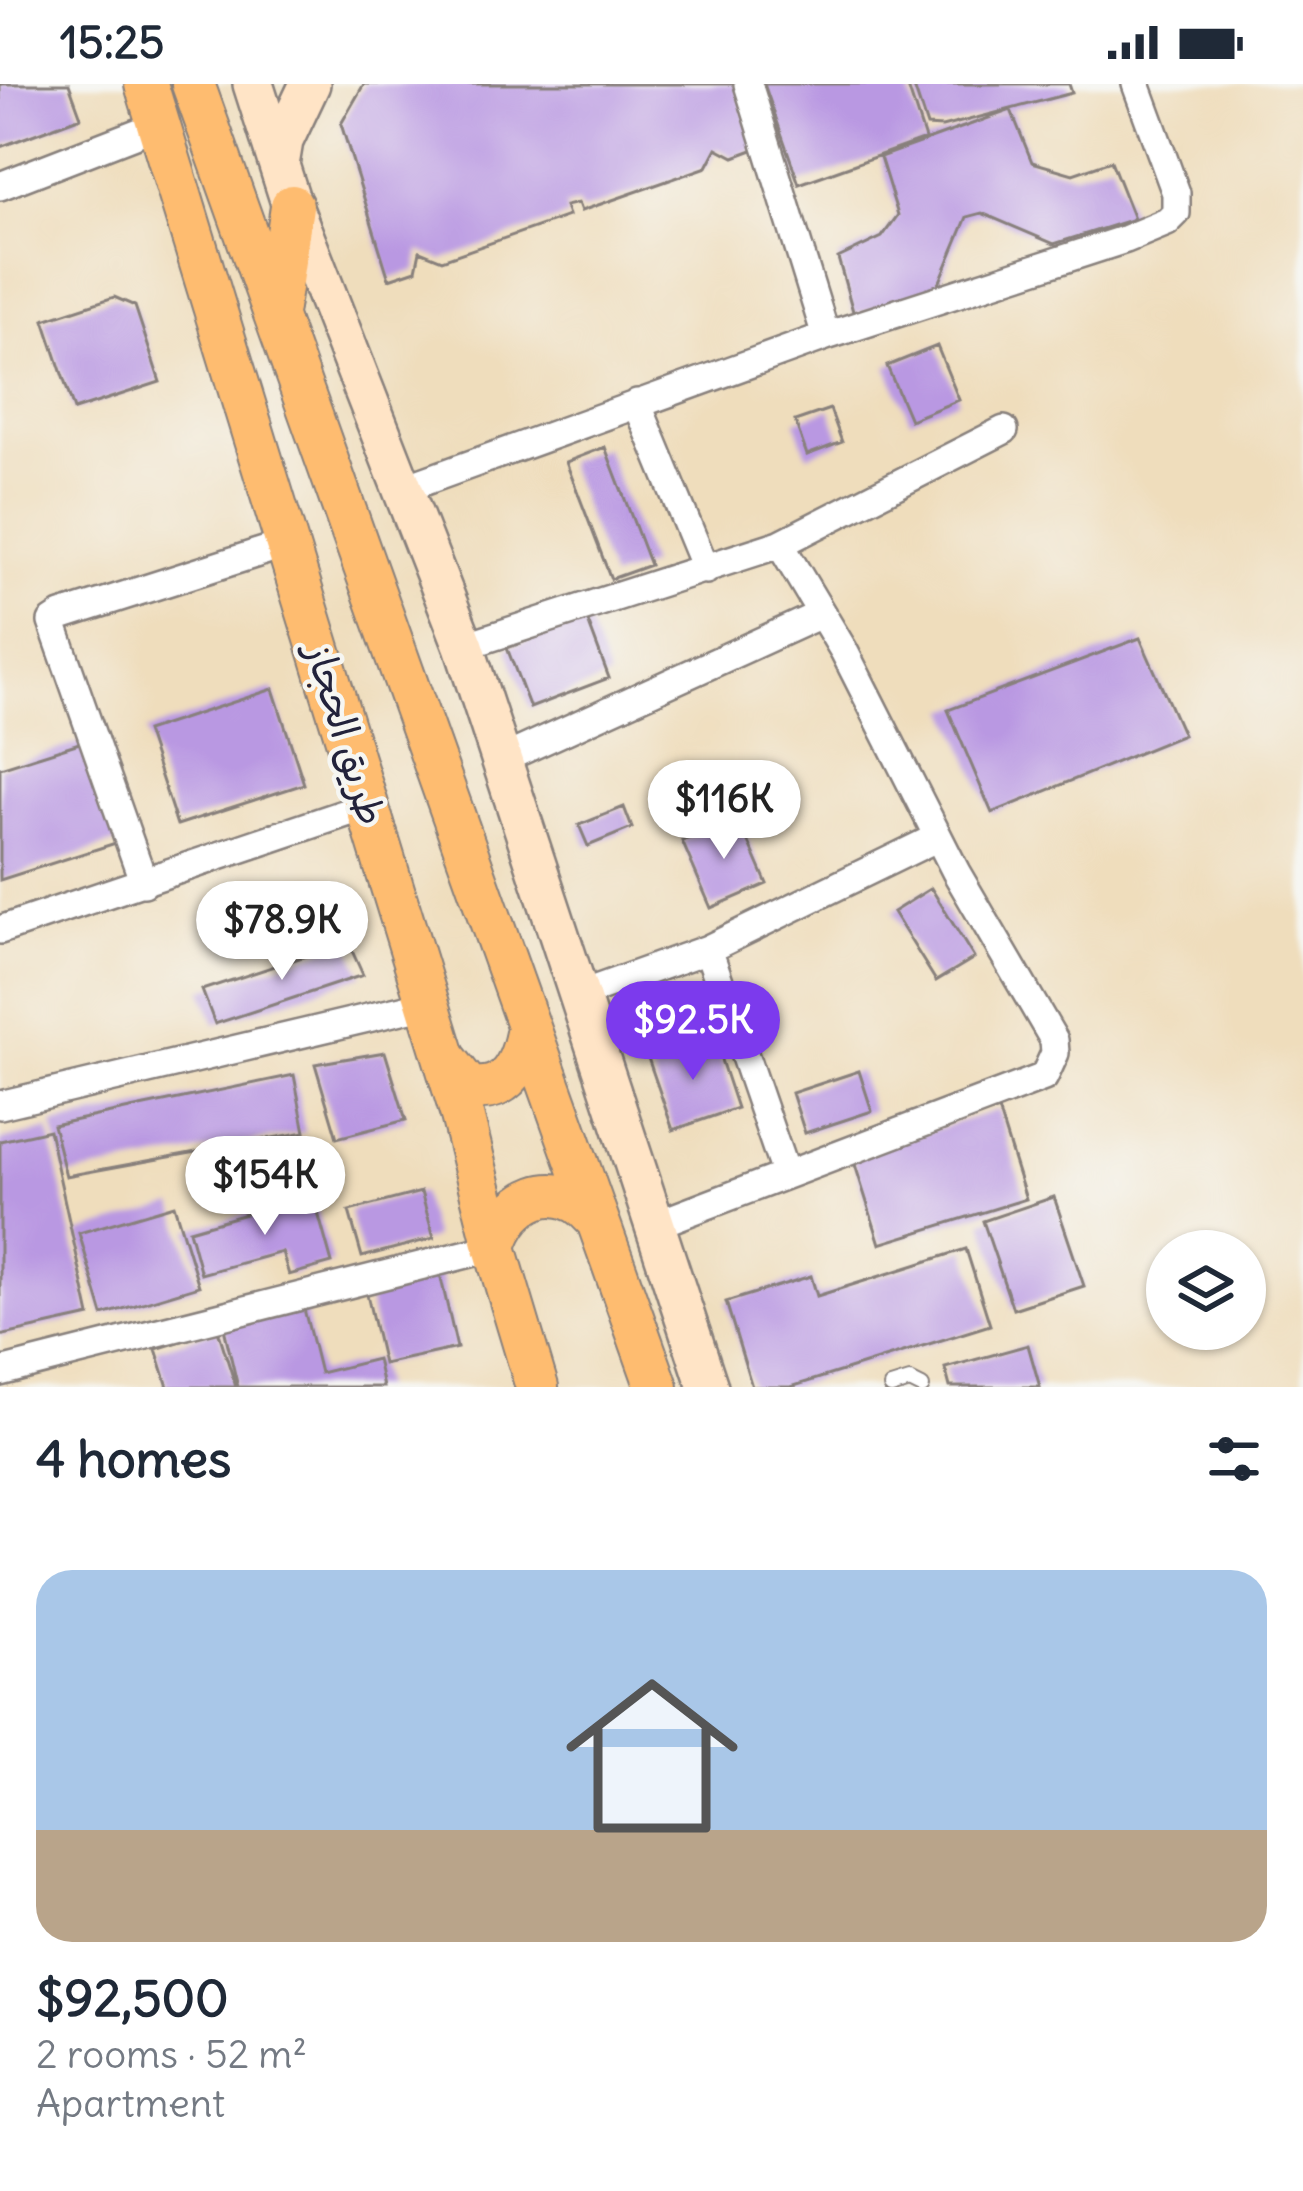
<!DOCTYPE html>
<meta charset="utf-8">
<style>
:root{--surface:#fff;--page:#f6f6f7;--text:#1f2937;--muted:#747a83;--accent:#7c3aed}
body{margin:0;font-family:Delius,"Playpen Sans Arabic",sans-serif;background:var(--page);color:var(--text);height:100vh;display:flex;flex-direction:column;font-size:45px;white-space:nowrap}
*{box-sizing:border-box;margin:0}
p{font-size:39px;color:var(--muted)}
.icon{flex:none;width:66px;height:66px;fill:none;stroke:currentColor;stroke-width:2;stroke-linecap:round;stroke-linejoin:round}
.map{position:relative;height:1303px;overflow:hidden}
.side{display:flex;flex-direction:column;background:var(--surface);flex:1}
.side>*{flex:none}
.buttons{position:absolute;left:1146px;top:1146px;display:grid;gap:24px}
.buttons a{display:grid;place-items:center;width:120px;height:120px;border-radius:50%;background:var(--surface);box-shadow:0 3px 9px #0004;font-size:60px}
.price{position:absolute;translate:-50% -102px;padding:0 27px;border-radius:42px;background:#fff;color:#222;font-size:39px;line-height:78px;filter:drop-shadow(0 3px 6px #0008)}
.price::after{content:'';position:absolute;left:50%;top:72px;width:36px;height:27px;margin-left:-18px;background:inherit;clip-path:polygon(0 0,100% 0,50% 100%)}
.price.selected{background:var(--accent);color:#fff}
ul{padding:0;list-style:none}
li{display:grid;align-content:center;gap:24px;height:636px;padding:0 36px}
li span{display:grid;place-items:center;height:372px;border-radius:36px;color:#555}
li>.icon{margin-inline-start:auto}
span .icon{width:216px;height:216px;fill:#fffc;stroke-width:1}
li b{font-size:51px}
h2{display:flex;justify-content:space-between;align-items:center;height:144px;padding:0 36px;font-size:51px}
.status{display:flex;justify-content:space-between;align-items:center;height:84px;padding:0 60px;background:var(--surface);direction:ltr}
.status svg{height:33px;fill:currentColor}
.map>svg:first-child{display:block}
</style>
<div class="status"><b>15:25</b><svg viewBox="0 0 49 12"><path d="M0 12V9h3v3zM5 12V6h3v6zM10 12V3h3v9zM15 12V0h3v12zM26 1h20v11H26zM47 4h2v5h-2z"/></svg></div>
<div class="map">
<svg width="1303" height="1303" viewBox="0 0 1303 1303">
<rect width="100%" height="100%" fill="#f6f6f2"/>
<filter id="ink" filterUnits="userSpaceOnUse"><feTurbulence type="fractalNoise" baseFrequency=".00833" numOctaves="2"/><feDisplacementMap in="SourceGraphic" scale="24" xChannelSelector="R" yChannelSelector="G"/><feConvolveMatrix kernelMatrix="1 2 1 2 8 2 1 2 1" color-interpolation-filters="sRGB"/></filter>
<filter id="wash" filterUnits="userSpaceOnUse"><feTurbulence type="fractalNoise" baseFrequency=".004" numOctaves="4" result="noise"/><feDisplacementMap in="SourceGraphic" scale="48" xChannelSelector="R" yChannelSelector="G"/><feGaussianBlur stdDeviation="2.7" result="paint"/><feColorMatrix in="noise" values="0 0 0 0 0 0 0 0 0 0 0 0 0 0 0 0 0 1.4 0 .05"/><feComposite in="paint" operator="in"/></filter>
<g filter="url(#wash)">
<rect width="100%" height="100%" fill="#efddbc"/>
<g id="blocks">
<path fill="#b998e2" d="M0,0H69L81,33L0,63Z
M364,0H735L758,64L734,73L717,64L707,83L581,127L578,119L565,122L568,132L442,176L420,167L416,186L389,195L341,40Z
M764,0H907L925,55L799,100Z
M913,0H1069L1072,9L942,43L927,42Z
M1011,26L1032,78L1073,90L1111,77L1134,135L1054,160L982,129L967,133L938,202L854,231L838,174L882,153L898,131L880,73Z
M114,213L135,222L160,298L74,326L44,236Z
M937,262L959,316L910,336L887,282Z
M830,325L842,358L807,371L795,337Z
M605,363L650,481L611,495L566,378Z
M587,535L609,594L530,624L507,564Z
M1140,554L1183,651L992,729L948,626Z
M273,605L304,700L177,741L146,647Z
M89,656L122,757L0,796V684Z
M624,723L632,744L588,762L579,741Z
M738,733L767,800L711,824L682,757Z
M931,804L974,874L936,897L893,828Z
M348,858L363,891L215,940L202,906Z
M713,952L737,1024L673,1046L648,974Z
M385,968L406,1036L337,1054L315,980Z
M859,987L872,1027L805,1049L792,1009Z
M294,991L305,1048L66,1092L53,1041Z
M998,1026L1026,1115L880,1160L852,1071Z
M49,1046L90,1232L0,1252V1057Z
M421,1108L434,1154L362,1173L349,1127Z
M313,1111L332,1179L289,1191L282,1168L201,1190L189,1146Z
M1054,1113L1084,1202L1013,1225L983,1137Z
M174,1121L199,1202L103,1231L79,1149Z
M966,1165L990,1241L791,1303H752L726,1218L811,1192L817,1212Z
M440,1190L457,1264L383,1280L366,1206Z
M303,1221L320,1289L377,1275L383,1303H238L223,1240Z
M218,1246L236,1303H168L156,1265Z
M1028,1261L1040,1303H950L945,1284Z"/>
</g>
</g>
<g filter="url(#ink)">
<use href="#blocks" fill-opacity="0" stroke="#88807c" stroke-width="3"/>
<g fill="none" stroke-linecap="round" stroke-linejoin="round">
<defs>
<path id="service" d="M891,1303L910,1297L922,1303"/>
<path id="minor" d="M748,0L826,252
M0,102L160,40
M637,319L706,486
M400,406L826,252L1126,155L1167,138L1176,129V109L1136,0
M464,562L780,460L1004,346
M503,675L821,530
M144,799L52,538L61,532L289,459
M0,846L367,722
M708,865L785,1089
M582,910L708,865L938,753
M0,1021L427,920
M652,1142L1044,993L1055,969L1054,956L956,788L844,567L780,460
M0,1288L495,1163"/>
<path id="secondary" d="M253,0L292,122L464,562L708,1303
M279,81L283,57L310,0"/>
<path id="primary" d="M146,0L462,1031L495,1163L537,1303
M193,0L657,1303
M277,224L292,122
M445,974L468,1003C509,1011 522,978 528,944
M495,1163C509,1114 557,1091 594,1133"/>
</defs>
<use href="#service" stroke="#88807c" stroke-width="18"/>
<use href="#minor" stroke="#88807c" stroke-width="32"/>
<use href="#secondary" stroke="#88807c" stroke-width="44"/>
<use href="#primary" stroke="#88807c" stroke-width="46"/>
<use href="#service" stroke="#fff" stroke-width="14"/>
<use href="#minor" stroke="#fff" stroke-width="27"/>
<use href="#secondary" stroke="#ffe4c6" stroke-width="39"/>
<use href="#primary" stroke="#febc70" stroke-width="42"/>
</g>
</g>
<g text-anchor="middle" stroke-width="9" stroke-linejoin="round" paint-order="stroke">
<g font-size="39" fill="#22223b" stroke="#f6f6f2">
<text transform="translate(346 650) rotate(73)" y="14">طريق الحجاز</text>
</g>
</g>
</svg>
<div class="buttons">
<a><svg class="icon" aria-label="layers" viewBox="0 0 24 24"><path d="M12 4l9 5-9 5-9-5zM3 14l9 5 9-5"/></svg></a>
</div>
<b class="price" style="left:724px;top:778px">$116K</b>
<b class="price" style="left:282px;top:899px">$78.9K</b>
<b class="price selected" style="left:693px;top:999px">$92.5K</b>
<b class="price" style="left:265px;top:1154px">$154K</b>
</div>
<section class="side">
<h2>4 homes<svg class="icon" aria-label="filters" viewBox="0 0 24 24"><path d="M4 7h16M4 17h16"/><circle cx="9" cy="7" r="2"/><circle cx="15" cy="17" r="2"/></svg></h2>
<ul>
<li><span style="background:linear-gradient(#a9c7e8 70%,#b9a48a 0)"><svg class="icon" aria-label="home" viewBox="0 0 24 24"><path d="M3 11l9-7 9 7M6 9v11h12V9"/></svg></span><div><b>$92,500</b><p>2 rooms · 52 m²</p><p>Apartment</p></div></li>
</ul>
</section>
